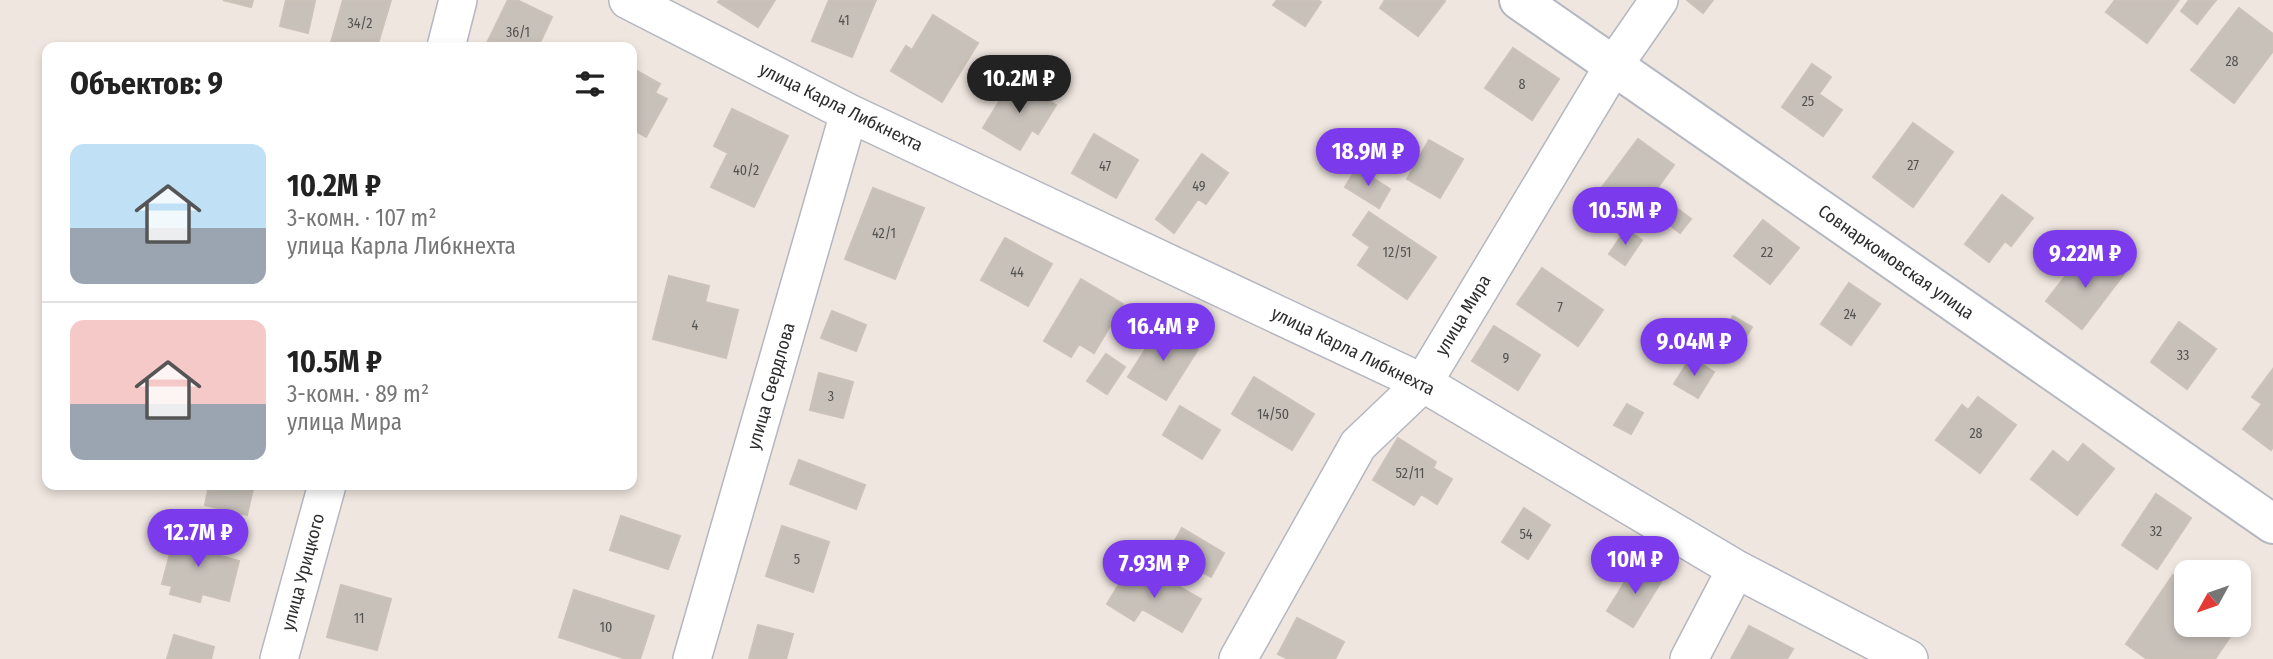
<!DOCTYPE html>
<html lang="ru">
<meta charset="utf-8">
<style>
:root{--surface:#fff;--page:#f6f6f6;--text:#222;--muted:#767676;--line:#e0e0e0;--accent:#7c3aed}
body{margin:0;font-family:"Fira Sans Condensed",sans-serif;background:var(--page);color:var(--text);height:100vh;display:flex;flex-direction:column;font-size:26px;white-space:nowrap}
*{box-sizing:border-box;margin:0}
p{font-size:23px;color:var(--muted)}
.icon{flex:none;width:38px;height:38px;fill:none;stroke:currentColor;stroke-width:2;stroke-linecap:round;stroke-linejoin:round}
.map{position:relative;flex:1;overflow:hidden}
.details{position:absolute;left:42px;top:42px;width:595px;height:448px;display:flex;flex-direction:column;background:var(--surface);border-radius:14px;box-shadow:0 4px 10px #0003}
.details>*{flex:none}
.needle{width:46px;rotate:230deg}
.buttons{position:absolute;left:2174px;top:560px;display:grid;gap:14px}
.buttons a{display:grid;place-items:center;width:77px;height:77px;border-radius:14px;background:var(--surface);box-shadow:0 4px 10px #0003;font-size:35px}
.price{position:absolute;translate:-50% -60px;padding:0 16px;border-radius:24px;background:var(--accent);color:#fff;font-size:23px;line-height:46px;filter:drop-shadow(0 2px 4px #0008)}
.price::after{content:'';position:absolute;left:50%;top:42px;width:21px;height:16px;margin-left:-10px;background:inherit;clip-path:polygon(0 0,100% 0,50% 100%)}
.price.on{background:#222;color:#fff}
ul{padding:0;list-style:none}
li{display:flex;align-items:center;gap:21px;height:175px;padding:0 28px}
li+li{border-top:2px solid var(--line)}
li span{display:grid;place-items:center;flex:none;width:196px;height:140px;border-radius:14px;color:#555}
li>.icon{margin-inline-start:auto}
span .icon{width:84px;height:84px;fill:#fffc;stroke-width:1}
li b{font-size:30px}
h2{display:flex;justify-content:space-between;align-items:center;height:84px;padding:0 28px;font-size:30px}
.map>svg:first-child{display:block}
</style>
<div class="map">
<svg width="2273" height="659" viewBox="0 0 2273 659">
<rect width="100%" height="100%" fill="#efe6df"/>
<path fill="#c8c1ba" stroke="#cbc2b8" stroke-width="2" d="M223,0H253L251,7Z
M286,0L315,1L308,33L280,26Z
M343,0H391L377,47L330,46Z
M508,0H517L552,17L538,47H485Z
M720,0H775L758,27L718,2Z
M829,0H876L852,57L812,41Z
M1277,0H1318L1321,2L1305,26L1273,5Z
M1385,0H1444L1445,1L1418,36L1380,8Z
M1687,0H1713L1703,13Z
M2115,0H2179L2147,43L2106,12Z
M2189,0H2216L2197,24L2181,11Z
M2239,8L2273,34V51L2234,103L2191,70Z
M933,15L978,43L942,102L891,71L906,46L912,50Z
M1513,48L1559,79L1532,120L1485,88Z
M1812,64L1831,77L1819,94L1842,110L1823,136L1782,107Z
M632,68L660,84L655,93L667,99L646,137L632,129Z
M1013,79L1056,105L1038,134L1032,130L1020,150L983,128Z
M732,109L788,136L754,207L711,187L728,153L714,146Z
M1913,123L1953,152L1913,207L1873,177Z
M1094,134L1138,160L1116,198L1072,173Z
M1638,139L1674,165L1634,220L1597,194Z
M1429,140L1463,159L1440,198L1407,179Z
M1202,154L1228,173L1206,204L1198,199L1174,233L1156,219Z
M1357,168L1390,189L1379,208L1345,187Z
M873,188L924,208L895,279L845,259Z
M2002,195L2033,218L2011,246L2005,241L1989,262L1965,244Z
M1661,196L1691,219L1680,233L1650,209Z
M1369,212L1436,257L1407,299L1358,265L1370,247L1353,235Z
M1763,220L1799,248L1770,284L1734,256Z
M1626,229L1642,240L1625,265L1609,254Z
M1005,238L1052,264L1028,306L981,280Z
M2097,254L2124,274L2082,329L2046,301L2078,260L2087,267Z
M1542,268L1603,310L1578,346L1517,304Z
M669,276L709,286L705,302L738,310L726,358L653,339Z
M1081,279L1123,304L1094,353L1079,344L1071,357L1044,341Z
M1849,283L1880,304L1851,345L1821,324Z
M832,311L866,325L856,351L821,338Z
M1733,316L1752,327L1740,347L1721,335Z
M2179,322L2216,349L2187,389L2151,362Z
M1160,326L1198,349L1166,400L1128,377Z
M1494,326L1540,355L1518,390L1472,361Z
M1106,354L1125,367L1107,394L1087,381Z
M1691,357L1714,372L1698,398L1674,384Z
M2273,369V447L2271,450L2243,429L2262,404L2252,397Z
M819,373L853,382L843,418L810,410Z
M1254,377L1314,414L1292,450L1232,414Z
M1978,397L2016,425L1980,473L1936,440L1962,405L1968,410Z
M1627,404L1643,413L1631,434L1614,425Z
M1180,406L1220,430L1202,459L1163,435Z
M1398,438L1436,462L1433,468L1452,479L1437,504L1421,494L1414,505L1373,480Z
M2083,444L2114,469L2077,515L2031,479L2053,451L2068,463Z
M799,460L865,485L856,509L790,484Z
M209,485H233L253,489L247,515L205,505Z
M2156,494L2191,518L2157,569L2122,545Z
M1524,508L1550,525L1528,559L1502,542Z
M621,516L680,536L668,569L610,550Z
M782,526L829,542L813,592L766,576Z
M177,527L203,534L199,550L239,561L229,601L202,594L200,602L170,594L172,586L162,584Z
M1182,528L1224,553L1211,577L1168,553Z
M1636,564L1662,580L1633,627L1607,611Z
M1121,568L1154,587L1161,576L1201,599L1182,632L1142,609L1134,621L1107,604L1121,581L1115,577Z
M2173,575L2186,584V625H2238L2215,659H2147L2126,644Z
M341,585L391,599L377,650L327,637Z
M574,590L654,616L640,659H626L559,637Z
M1297,618L1344,642L1335,659H1288L1278,654Z
M758,625L793,634L786,659H749Z
M1749,626L1793,649L1787,659H1731Z
M174,635L214,647L211,659H167Z"/>
<g fill="none" stroke-linecap="round" stroke-linejoin="round">
<defs>
<path id="street" d="M628,0L849,113L1423,383L1736,569L1909,659
M446,47L458,0
M279,659L327,485
M692,659L849,113
M1238,659L1358,445L1423,383L1614,65L1659,0
M1689,659L1736,569"/>
<path id="secondary" d="M1519,0L2273,524"/>
</defs>
<use href="#street" stroke="#b3b7c1" stroke-width="40"/>
<use href="#secondary" stroke="#b3b7c1" stroke-width="42"/>
<use href="#street" stroke="#fff" stroke-width="37"/>
<use href="#secondary" stroke="#fff" stroke-width="38"/>
</g>
<g text-anchor="middle" stroke-width="5" stroke-linejoin="round" paint-order="stroke">
<g font-size="14" fill="#545250">
<text x="844" y="25">41</text>
<text x="360" y="28">34/2</text>
<text x="518" y="37">36/1</text>
<text x="2232" y="66">28</text>
<text x="1522" y="89">8</text>
<text x="1808" y="106">25</text>
<text x="1913" y="170">27</text>
<text x="1105" y="171">47</text>
<text x="746" y="175">40/2</text>
<text x="1199" y="191">49</text>
<text x="884" y="238">42/1</text>
<text x="1397" y="257">12/51</text>
<text x="1767" y="257">22</text>
<text x="1017" y="277">44</text>
<text x="1560" y="312">7</text>
<text x="1850" y="319">24</text>
<text x="695" y="330">4</text>
<text x="2183" y="360">33</text>
<text x="1506" y="363">9</text>
<text x="831" y="401">3</text>
<text x="1273" y="419">14/50</text>
<text x="1976" y="438">28</text>
<text x="1410" y="478">52/11</text>
<text x="2156" y="536">32</text>
<text x="1526" y="539">54</text>
<text x="797" y="564">5</text>
<text x="359" y="623">11</text>
<text x="606" y="632">10</text>
</g>
<g font-size="18" fill="#2d2d2d" stroke="#fff">
<text transform="translate(841 107) rotate(26)" y="6">улица Карла Либкнехта</text>
<text transform="translate(1896 262) rotate(35)" y="6">Совнаркомовская улица</text>
<text transform="translate(1463 315) rotate(-59)" y="6">улица Мира</text>
<text transform="translate(1353 351) rotate(26)" y="6">улица Карла Либкнехта</text>
<text transform="translate(771 386) rotate(-74)" y="6">улица Свердлова</text>
<text transform="translate(303 572) rotate(-75)" y="6">улица Урицкого</text>
</g>
</g>
</svg>
<div class="buttons">
<a><svg class="needle" viewBox="-14 -14 28 28"><path d="M0-13l5 13h-10z" fill="#e53935"/><path d="M0 13l5-13h-10z" fill="#767676"/></svg></a>
</div>
<b class="price on" style="left:1019px;top:115px">10.2M ₽</b>
<b class="price" style="left:1368px;top:188px">18.9M ₽</b>
<b class="price" style="left:1625px;top:247px">10.5M ₽</b>
<b class="price" style="left:2085px;top:290px">9.22M ₽</b>
<b class="price" style="left:1163px;top:363px">16.4M ₽</b>
<b class="price" style="left:1694px;top:378px">9.04M ₽</b>
<b class="price" style="left:198px;top:569px">12.7M ₽</b>
<b class="price" style="left:1635px;top:596px">10M ₽</b>
<b class="price" style="left:1154px;top:600px">7.93M ₽</b>
<section class="details">
<h2>Объектов: 9<svg class="icon" aria-label="filters" viewBox="0 0 24 24"><path d="M4 7h16M4 17h16"/><circle cx="9" cy="7" r="2"/><circle cx="15" cy="17" r="2"/></svg></h2>
<ul>
<li><span style="background:linear-gradient(#bfe0f5 60%,#9aa5b1 0)"><svg class="icon" aria-label="home" viewBox="0 0 24 24"><path d="M3 11l9-7 9 7M6 9v11h12V9"/></svg></span><div><b>10.2M ₽</b><p>3-комн. · 107 m²</p><p>улица Карла Либкнехта</p></div></li>
<li><span style="background:linear-gradient(#f6c9c9 60%,#9aa5b1 0)"><svg class="icon" aria-label="home" viewBox="0 0 24 24"><path d="M3 11l9-7 9 7M6 9v11h12V9"/></svg></span><div><b>10.5M ₽</b><p>3-комн. · 89 m²</p><p>улица Мира</p></div></li>
</ul>
</section>
</div>
